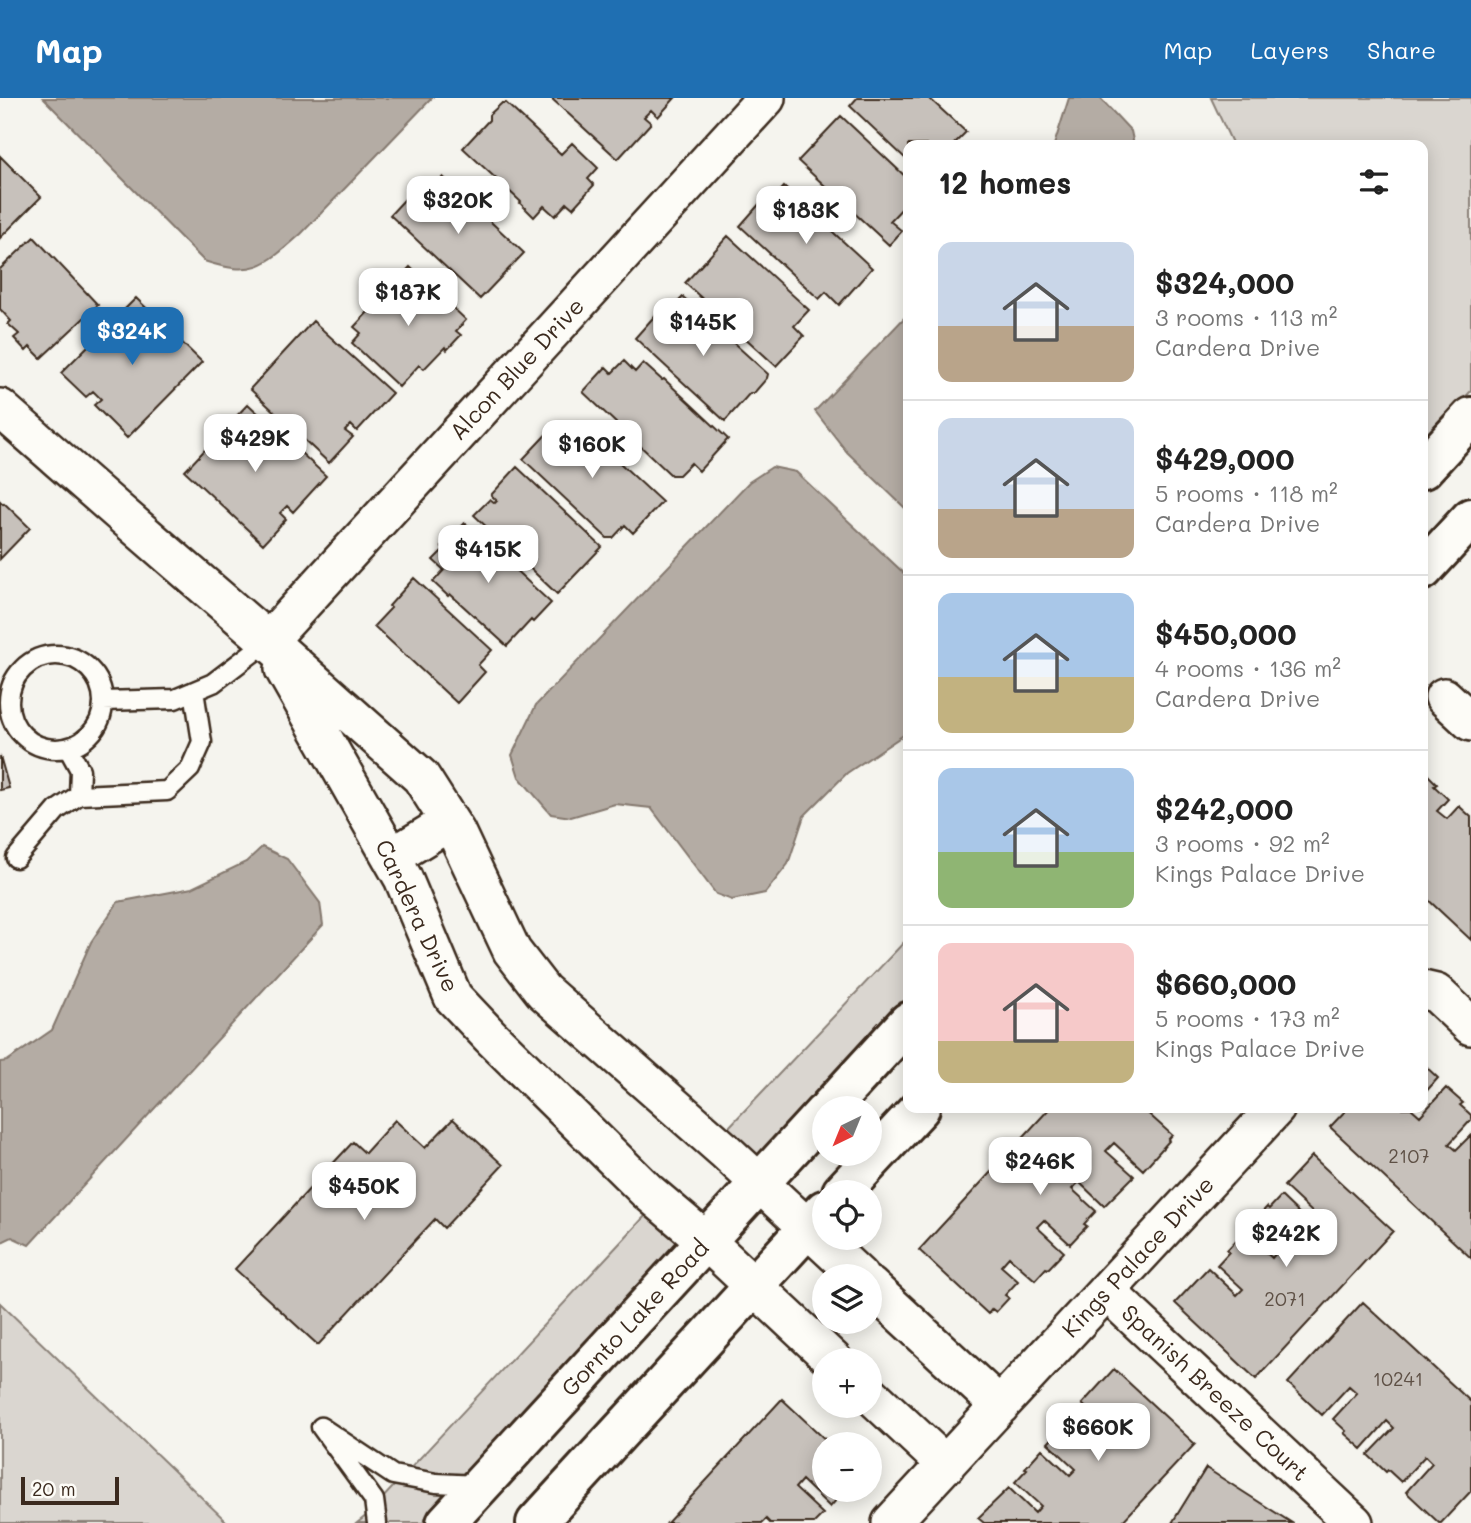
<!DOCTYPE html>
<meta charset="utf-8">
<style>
:root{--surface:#fff;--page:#f6f6f6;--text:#222;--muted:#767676;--line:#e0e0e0;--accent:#1f6fb2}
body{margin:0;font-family:Mali,sans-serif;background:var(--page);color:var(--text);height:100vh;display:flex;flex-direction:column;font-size:26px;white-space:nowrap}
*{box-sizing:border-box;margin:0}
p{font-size:23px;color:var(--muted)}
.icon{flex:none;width:38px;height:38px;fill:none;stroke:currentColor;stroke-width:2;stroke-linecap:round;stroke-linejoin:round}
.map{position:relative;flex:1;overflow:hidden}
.side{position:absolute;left:903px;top:42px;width:525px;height:973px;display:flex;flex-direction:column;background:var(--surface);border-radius:14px;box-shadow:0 4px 18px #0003}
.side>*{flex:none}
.needle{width:46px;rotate:223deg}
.controls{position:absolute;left:812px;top:998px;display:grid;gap:14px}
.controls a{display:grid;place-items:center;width:70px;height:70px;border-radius:50%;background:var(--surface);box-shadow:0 4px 18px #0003;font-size:35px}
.scale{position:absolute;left:21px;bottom:18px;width:98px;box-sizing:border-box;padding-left:7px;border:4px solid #3b2a1e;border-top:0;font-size:19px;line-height:24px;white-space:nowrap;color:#3b2a1e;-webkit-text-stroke:5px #fdfcf7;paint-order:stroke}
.price{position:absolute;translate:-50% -60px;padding:0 16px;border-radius:14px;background:#fff;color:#222;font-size:23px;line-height:46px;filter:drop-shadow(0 2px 4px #0008)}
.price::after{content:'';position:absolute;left:50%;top:42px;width:21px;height:16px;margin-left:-10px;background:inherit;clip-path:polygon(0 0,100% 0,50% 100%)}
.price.on{background:var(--accent);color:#fff}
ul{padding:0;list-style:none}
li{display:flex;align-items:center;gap:21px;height:175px;padding:0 35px}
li+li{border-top:2px solid var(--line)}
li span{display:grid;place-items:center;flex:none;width:196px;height:140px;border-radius:14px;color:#555}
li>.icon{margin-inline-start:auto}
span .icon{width:84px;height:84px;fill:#fffc;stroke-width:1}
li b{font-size:30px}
h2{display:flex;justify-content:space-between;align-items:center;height:84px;padding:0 35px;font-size:30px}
header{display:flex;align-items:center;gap:42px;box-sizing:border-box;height:98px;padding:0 35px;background:var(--accent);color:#fff}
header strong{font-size:33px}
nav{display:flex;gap:38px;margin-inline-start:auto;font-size:24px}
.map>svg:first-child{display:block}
</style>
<header>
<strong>Map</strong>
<nav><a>Map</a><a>Layers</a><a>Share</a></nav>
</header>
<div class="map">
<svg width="1471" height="1425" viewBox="0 0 1471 1425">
<rect width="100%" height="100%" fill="#f5f4ee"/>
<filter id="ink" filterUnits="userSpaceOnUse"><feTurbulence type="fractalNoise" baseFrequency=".0143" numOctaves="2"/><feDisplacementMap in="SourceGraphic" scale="14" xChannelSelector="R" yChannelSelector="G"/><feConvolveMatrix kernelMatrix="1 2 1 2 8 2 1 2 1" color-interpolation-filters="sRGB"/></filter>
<g filter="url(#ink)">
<path fill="#dad6d0" stroke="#8a8077" stroke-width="2" d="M1211,0H1471V293L1423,345V47H1233Z
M908,840V899L759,1060L728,1030Z
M646,1117L680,1146L423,1425H357L367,1417Z
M0,1205L228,1425H0Z"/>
<path fill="#b4aca4" stroke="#84786e" stroke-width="2" d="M43,0H432L301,136C264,169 253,179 204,163Z
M1069,0H1100L1131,33L1134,47H1054Z
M908,216V413L847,354L815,313Z
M772,369L796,374L908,479V634L847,675L804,718L788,766L765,795L732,802L716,796L651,710L615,706L571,719L551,716L519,679L512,657L536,607L749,384Z
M262,749L287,761L320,805L323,827L29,1147L12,1139L0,1145V964L7,963L52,932L91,844L118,804L192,790L246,764Z"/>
<path fill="#c7c1bb" stroke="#3b2a1e" stroke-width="2" d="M551,0H675L658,19L651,12L644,19L651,25L618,61Z
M857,0H929L966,34L953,47H908V63L850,8Z
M502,5H506L561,56L572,45L598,70L588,81L594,87L573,110L567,105L555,118L544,108L534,119L520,105L521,104L463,50L489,22V17Z
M841,18L908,81V104L890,123L902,133L889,147L798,63Z
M0,58L41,99L0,140Z
M443,79L524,155L480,201L390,117L418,87L427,96Z
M784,89L872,170L839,207L826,194L819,201L740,128L769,95L774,100Z
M728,138L809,212L794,228L804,238L776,268L685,185Z
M34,139L98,207L41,260L30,249L26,253L14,240L19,236L8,226L11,223L0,211V171Z
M410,169L466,222L456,233L461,237L447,252L445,249L424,271L419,267L399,289L352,245L361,235L354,229Z
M683,199L768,276L767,280L754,295H750L725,323L635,240L660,212L670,222L672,220L667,215Z
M136,200L202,264L127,340L94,307L101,301L93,293L86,299L61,275Z
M313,223L392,295L357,333L351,327L345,333L353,339L329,365L250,291Z
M624,263L635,274L643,265L662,282L664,281L728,341L699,373L691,365L679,377H671L583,294L606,269L612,275Z
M248,306L326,378L293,414L287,408L280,415L286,421L263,446L185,373Z
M579,324L595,338L593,340L662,404L633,435L625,427L613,440H607L523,361L557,325L568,335Z
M517,369L602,449L557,496L474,417L490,401L495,405L497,403L491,397Z
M0,403L3,406L4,405L30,430L0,461Z
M465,425L551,505L533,524L531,522L507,548L450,496L448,498L433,484L444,472L433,462L444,451L442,449Z
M414,480L492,552L478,567L485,574L457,605L374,528L391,510L389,508Z
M0,658L9,690L0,692Z
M1423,672L1437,686L1434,688L1448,701L1437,713L1447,721L1459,708L1471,719V842L1423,797Z
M1423,966L1438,980L1423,997Z
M1446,990L1463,1005L1460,1007L1471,1017V1022L1449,1046L1456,1052L1471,1037V1160L1330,1029L1348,1010H1411L1420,1018Z
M1050,1010H1142L1172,1037L1168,1042L1169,1043L1143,1072L1114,1045L1106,1053L1134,1078L1104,1108L1079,1084L1072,1091L1096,1113L1084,1126L1087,1128L1070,1146L1044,1122L1037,1129L1064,1154L1048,1171L1046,1170L1035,1182L1009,1159L1001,1168L1018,1183L1005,1197L1009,1200L996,1214L992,1211L988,1216L919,1152Z
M453,1021L503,1067L444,1130L435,1121L318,1247L235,1171L353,1044L365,1055L395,1022L425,1050Z
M1312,1058L1393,1133L1256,1281L1175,1205L1208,1170L1237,1197L1243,1191L1217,1167L1229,1154L1227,1152L1244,1134L1272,1160L1277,1154L1249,1128L1267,1109L1269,1111L1281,1098L1306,1122L1313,1115L1284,1088Z
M1363,1204L1471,1304V1393L1441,1425H1439L1406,1394L1432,1365L1425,1358L1401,1384L1388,1372L1386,1374L1368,1357L1394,1330L1387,1323L1362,1351L1344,1335L1346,1333L1333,1321L1357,1295L1349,1288L1322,1317L1288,1285Z
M1114,1271L1195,1346L1121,1425H984L978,1420L1009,1390L1035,1415L1041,1408L1015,1384L1027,1371L1025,1370L1042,1351L1070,1377L1076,1371L1048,1345L1065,1327L1066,1329L1078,1316L1104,1341L1111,1333L1082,1306Z
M782,1301L830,1346H824V1391H846L830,1409L802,1382L795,1390L823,1416L814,1425H770L766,1421L762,1425H667Z
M1206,1370L1292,1425H1172Z"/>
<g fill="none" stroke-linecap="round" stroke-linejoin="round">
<defs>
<path id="service" d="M9 604a47 47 0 1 1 94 0a47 47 0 1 1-94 0Z
M103,603L175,601L213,585L268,543
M68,650L80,672L79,697
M16,760L57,712L79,697L167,693L190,671L202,644L194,593
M377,1425L374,1402L321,1329L393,1377L436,1385L477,1387"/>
<path id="minor" d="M0,310L120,415L268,543L421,679L456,734L512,853L543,893L724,1052L859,1178
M268,543L766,0
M284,571L403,780L453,899L490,938L647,1093L706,1143L833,1262
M1444,599L1471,624
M392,759L449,724
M1423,892L1436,895L1471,928
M870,1188L1000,1308
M1106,1193L1354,1425
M870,1296L946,1367
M891,1425L1276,1010"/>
<path id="tertiary" d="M1423,371L1471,319
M1423,472L1471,420
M829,1010L908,924
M842,1094L920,1010
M446,1425L824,1015
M536,1425L824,1112"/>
</defs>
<use href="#service" stroke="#3b2a1e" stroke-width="23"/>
<use href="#minor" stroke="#3b2a1e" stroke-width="42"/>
<use href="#tertiary" stroke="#3b2a1e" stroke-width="44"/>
<use href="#service" stroke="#fdfcf7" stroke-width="18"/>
<use href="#minor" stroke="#fdfcf7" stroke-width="37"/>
<use href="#tertiary" stroke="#fdfcf7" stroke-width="38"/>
</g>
</g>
<g text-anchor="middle" stroke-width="6" stroke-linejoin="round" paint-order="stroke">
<g font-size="19" fill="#5e5045">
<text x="1409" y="1065">2107</text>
<text x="1285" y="1208">2071</text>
<text x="1398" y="1288">10241</text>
</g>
<g font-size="23" fill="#3b2a1e" stroke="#fdfcf7">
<text transform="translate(517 271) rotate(-47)" y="8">Alcon Blue Drive</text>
<text transform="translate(417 818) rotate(65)" y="8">Cardera Drive</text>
<text transform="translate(1138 1159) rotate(-47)" y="8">Kings Palace Drive</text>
<text transform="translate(635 1220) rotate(-47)" y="8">Gornto Lake Road</text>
<text transform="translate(1215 1295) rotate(43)" y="8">Spanish Breeze Court</text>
</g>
</g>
</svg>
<div class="controls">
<a><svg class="needle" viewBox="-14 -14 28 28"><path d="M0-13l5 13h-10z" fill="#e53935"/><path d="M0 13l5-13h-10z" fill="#767676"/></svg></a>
<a><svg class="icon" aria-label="locate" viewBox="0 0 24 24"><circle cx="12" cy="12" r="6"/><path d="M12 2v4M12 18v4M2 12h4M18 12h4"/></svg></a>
<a><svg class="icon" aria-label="layers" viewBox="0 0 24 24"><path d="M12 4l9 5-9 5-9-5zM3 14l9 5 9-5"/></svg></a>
<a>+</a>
<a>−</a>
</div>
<div class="scale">20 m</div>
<b class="price" style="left:458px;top:138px">$320K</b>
<b class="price" style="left:806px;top:148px">$183K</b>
<b class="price" style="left:408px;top:230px">$187K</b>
<b class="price" style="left:703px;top:260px">$145K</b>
<b class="price on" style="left:132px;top:269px">$324K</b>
<b class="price" style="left:255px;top:376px">$429K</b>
<b class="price" style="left:592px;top:382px">$160K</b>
<b class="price" style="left:488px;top:487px">$415K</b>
<b class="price" style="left:1040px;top:1099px">$246K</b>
<b class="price" style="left:364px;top:1124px">$450K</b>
<b class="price" style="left:1286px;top:1171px">$242K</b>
<b class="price" style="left:1098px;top:1365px">$660K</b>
<section class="side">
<h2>12 homes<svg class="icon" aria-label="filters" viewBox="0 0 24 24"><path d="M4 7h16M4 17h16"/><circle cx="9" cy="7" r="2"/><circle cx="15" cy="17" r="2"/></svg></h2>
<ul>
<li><span style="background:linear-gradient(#c9d6e8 60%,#b9a48a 0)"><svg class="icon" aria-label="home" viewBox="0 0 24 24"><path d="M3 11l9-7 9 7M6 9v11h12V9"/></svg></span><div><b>$324,000</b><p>3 rooms · 113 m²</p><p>Cardera Drive</p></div></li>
<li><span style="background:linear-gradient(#c9d6e8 65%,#b9a48a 0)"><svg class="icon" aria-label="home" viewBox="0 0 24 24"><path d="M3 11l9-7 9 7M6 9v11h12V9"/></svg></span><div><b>$429,000</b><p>5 rooms · 118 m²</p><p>Cardera Drive</p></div></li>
<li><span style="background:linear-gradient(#a9c7e8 60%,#c2b280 0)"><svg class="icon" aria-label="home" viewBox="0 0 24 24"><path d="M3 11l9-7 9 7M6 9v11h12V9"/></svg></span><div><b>$450,000</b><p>4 rooms · 136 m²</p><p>Cardera Drive</p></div></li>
<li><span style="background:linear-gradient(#a9c7e8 60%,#8fb573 0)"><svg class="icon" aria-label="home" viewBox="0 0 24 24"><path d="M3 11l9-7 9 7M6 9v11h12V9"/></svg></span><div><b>$242,000</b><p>3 rooms · 92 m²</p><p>Kings Palace Drive</p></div></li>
<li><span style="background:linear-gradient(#f6c9c9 70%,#c2b280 0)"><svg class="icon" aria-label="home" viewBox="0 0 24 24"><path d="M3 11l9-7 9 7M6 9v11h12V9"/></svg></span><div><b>$660,000</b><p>5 rooms · 173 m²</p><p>Kings Palace Drive</p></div></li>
</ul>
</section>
</div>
